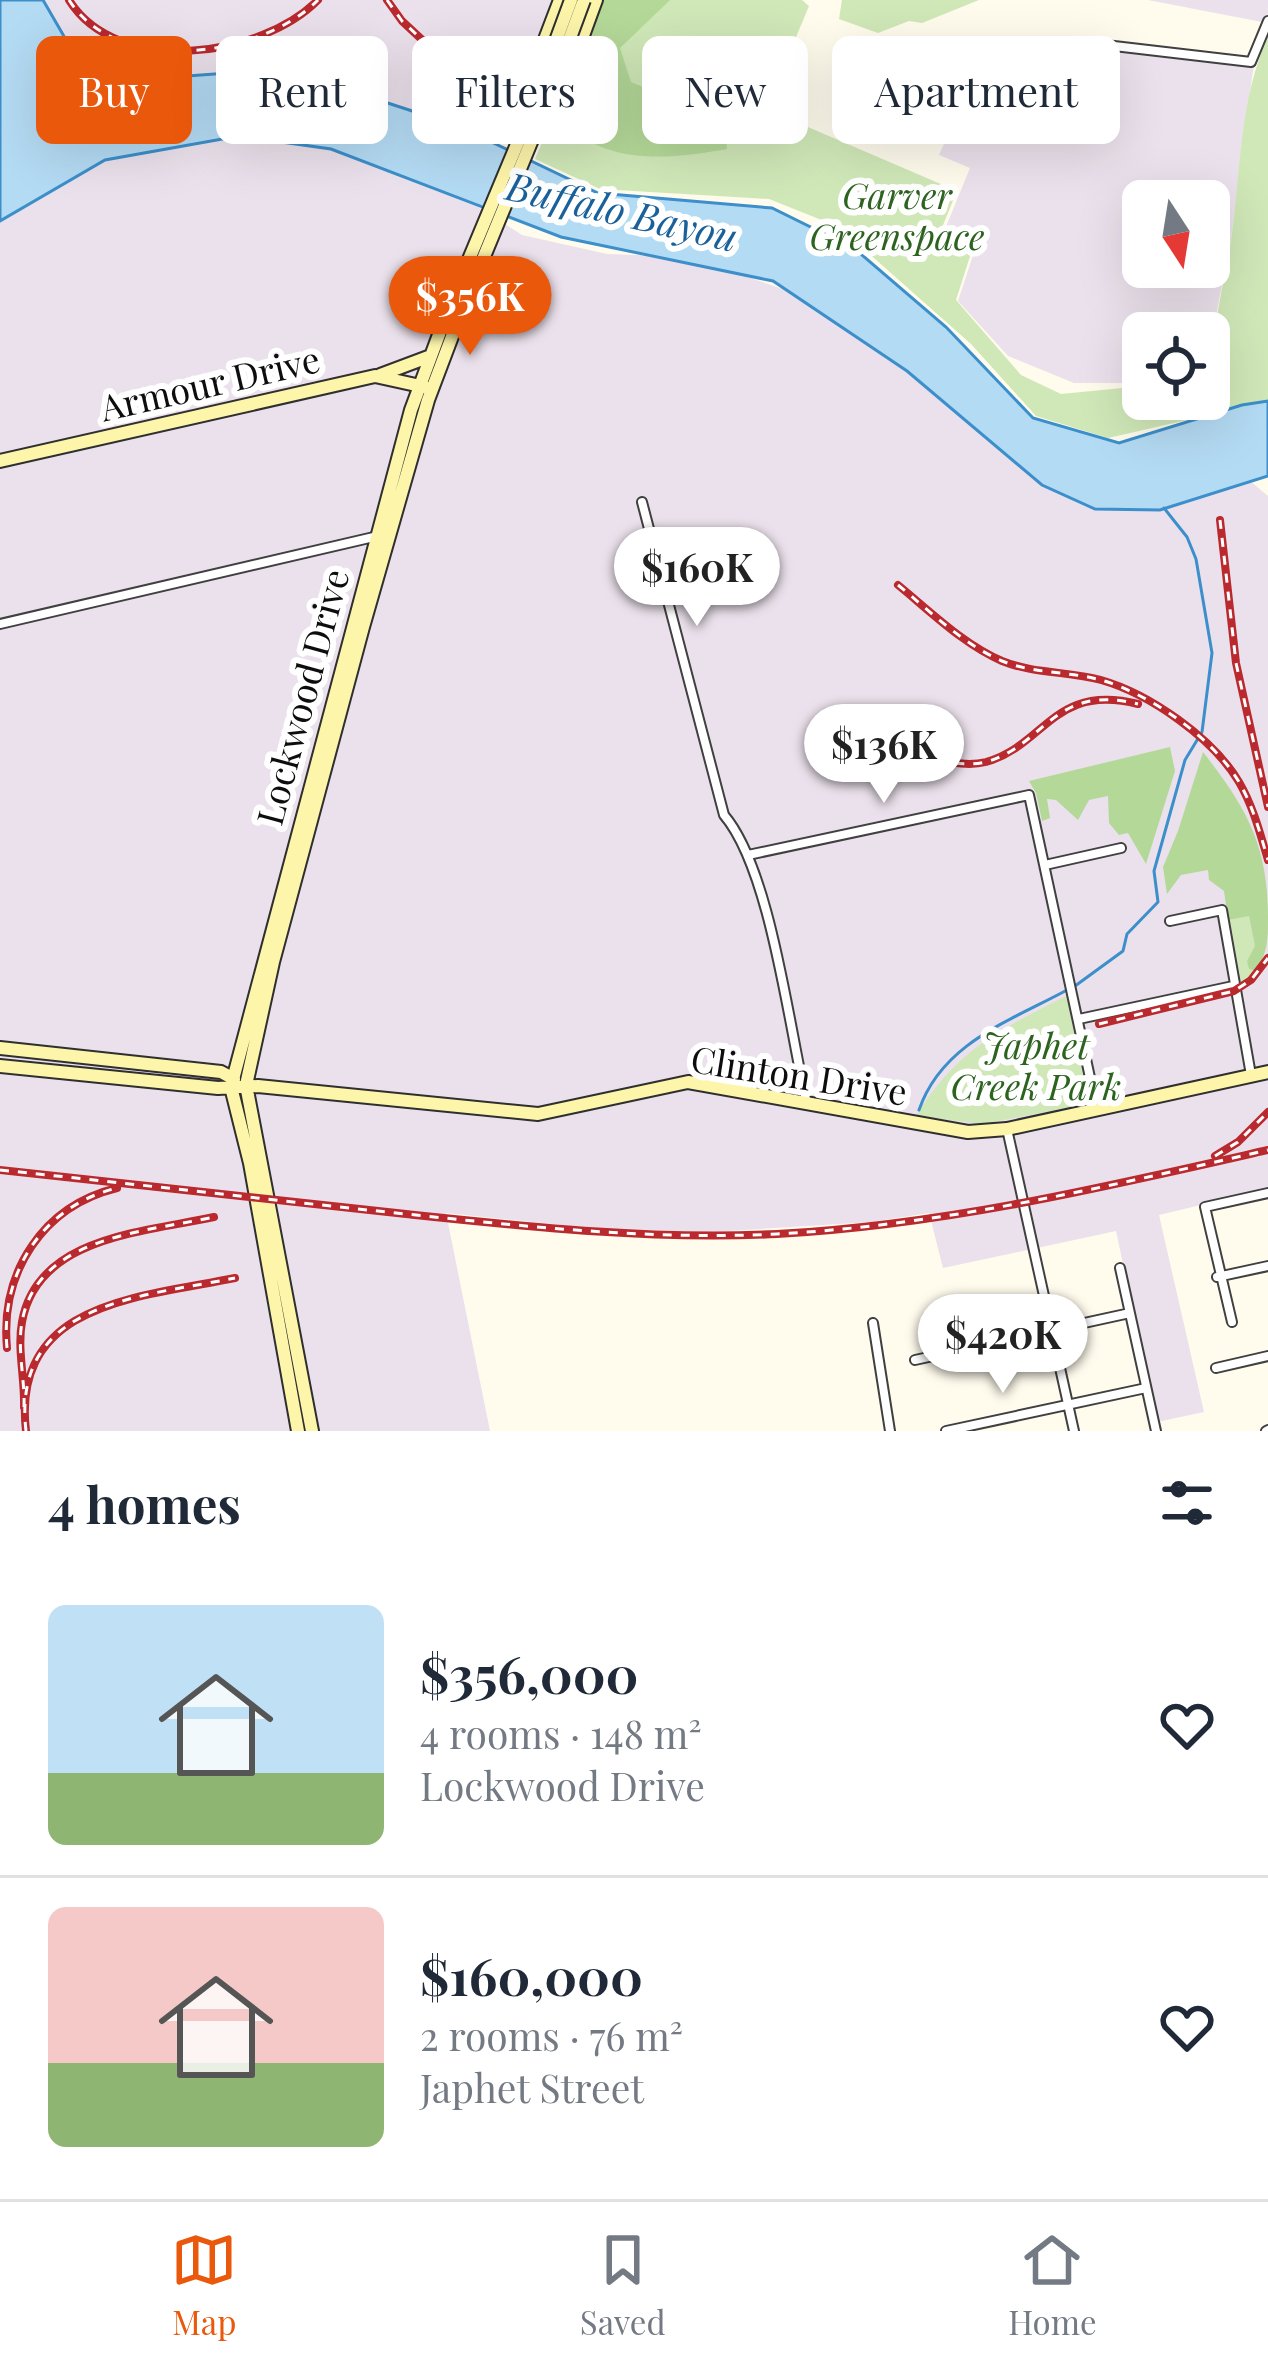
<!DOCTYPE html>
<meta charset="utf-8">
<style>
:root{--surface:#fff;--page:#f6f6f7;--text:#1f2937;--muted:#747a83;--line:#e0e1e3;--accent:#ea580c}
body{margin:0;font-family:"Playfair Display",serif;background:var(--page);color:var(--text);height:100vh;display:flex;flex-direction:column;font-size:45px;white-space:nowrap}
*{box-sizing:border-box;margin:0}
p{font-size:39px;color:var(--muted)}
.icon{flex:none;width:66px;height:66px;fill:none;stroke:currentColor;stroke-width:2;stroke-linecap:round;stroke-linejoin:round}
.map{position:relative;height:1431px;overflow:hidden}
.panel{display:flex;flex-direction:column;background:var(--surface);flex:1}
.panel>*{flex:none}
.top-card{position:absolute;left:36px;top:36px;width:1197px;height:108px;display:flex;gap:24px}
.needle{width:78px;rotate:168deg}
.tools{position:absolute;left:1122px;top:180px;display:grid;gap:24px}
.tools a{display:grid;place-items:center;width:108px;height:108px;border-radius:18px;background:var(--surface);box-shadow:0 12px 48px #0002;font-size:60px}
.price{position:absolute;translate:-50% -102px;padding:0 27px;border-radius:42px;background:#fff;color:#222;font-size:39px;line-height:78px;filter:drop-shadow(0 3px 6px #0008)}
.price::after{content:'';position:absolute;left:50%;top:72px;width:36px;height:27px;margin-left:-18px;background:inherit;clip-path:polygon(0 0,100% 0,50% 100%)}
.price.selected{background:var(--accent);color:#fff}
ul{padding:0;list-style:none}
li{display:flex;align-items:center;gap:36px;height:300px;padding:0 48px}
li+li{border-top:3px solid var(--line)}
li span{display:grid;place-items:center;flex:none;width:336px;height:240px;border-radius:18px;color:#555}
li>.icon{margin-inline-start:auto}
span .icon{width:144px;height:144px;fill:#fffc;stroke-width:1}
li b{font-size:51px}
h2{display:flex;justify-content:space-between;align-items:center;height:144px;padding:0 48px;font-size:51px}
.pill{padding:0 42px;border-radius:18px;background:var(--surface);box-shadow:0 12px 48px #0002;font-size:42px;line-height:108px}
.pill.selected{background:var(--accent);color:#fff}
.dock{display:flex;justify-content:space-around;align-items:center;height:168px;border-top:3px solid var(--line);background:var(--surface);font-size:33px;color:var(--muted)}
.dock a{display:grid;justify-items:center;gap:6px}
.dock .selected{color:var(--accent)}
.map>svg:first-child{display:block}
</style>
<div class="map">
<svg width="1268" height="1431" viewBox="0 0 1268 1431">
<rect width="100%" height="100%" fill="#fffbed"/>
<path fill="#ebe1ec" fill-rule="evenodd" d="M43,0H556L499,146L458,126L271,70L91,83Z
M1148,0H1268V37L1253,70L1231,239L1209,352V333H1143V383H1074L1008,356L958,301L976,246L945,229L970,168L939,155L981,61L1049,88L1067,48L1084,37L1246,58L1262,22ZM1143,201H1209V267H1143Z
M239,136L358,152L465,198L522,235L607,254L688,257L789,291L907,371L1041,485L1095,509L1160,510L1249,480L1268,496V1189L1159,1215L1204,1412L1157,1422L1116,1231L943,1268L929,1213L871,1222L711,1232L590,1228L446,1213L490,1431H0V221L105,160Z"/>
<path fill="#d0e8b8" d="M602,0H802L809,6L766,109L957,191L941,230L973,247L956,300L1021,375L1061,394L1143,386V399H1199L1196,418L1108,438L1036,416L971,344L839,227L769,199L600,189L535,159Z
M842,0H979L922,23L909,21L878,33L839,19Z
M1268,37V401L1199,417L1202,399H1209C1209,345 1222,293 1231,240C1241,173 1239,99 1268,37Z
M1249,915L1255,946L1249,969L1256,971L1241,984L1228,920Z
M1068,995L1092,1103L983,1124L916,1116C958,1048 1000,1030 1068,995Z"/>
<path fill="#b4d898" d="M601,0H670L620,48L631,82L725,122L727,149C666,160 589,168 555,105Z
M1170,747L1175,771L1146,864L1128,833L1119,835L1109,823L1108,796L1089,800L1078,820L1056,800L1047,799L1050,818L1042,821L1036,793L1029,781Z
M1203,752C1246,807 1268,845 1268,917C1268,939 1268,952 1256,971L1249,969L1247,961L1255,946L1249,916L1228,920L1224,891L1209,880L1208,870L1181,875L1167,894L1163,867L1178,831Z"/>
<path fill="#b4dbf4" stroke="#3c8fca" stroke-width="3" d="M0,0H43L91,83L284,69L458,126L598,193L772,208L855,249L946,327L1033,418L1119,443L1242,405L1268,401V476L1160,510L1095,509L1042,485L907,371L773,281L561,237L331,149L239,136L105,160L0,221Z"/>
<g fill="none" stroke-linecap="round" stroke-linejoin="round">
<path stroke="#3c8fca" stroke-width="3" d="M1075,986L1123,951L1127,934L1158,902L1154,871L1185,760L1202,732L1212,653L1196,559L1187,537L1164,508
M919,1110C942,1043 1010,1021 1067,990"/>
<defs>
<path id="street" d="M1068,55L1081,45L1097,44L1251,62L1268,21
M642,502L724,815C771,870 789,1029 807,1104
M0,624L378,536
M748,855L1029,795L1097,1110
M1045,865L1121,848
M1170,921L1222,910L1251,1075
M1079,1019L1233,986
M1007,1129L1074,1431
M1120,1268L1156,1431
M1217,1277L1268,1266
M1232,1322L1205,1207L1268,1193
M873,1323L890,1431
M915,1360L1130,1313
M1216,1368L1268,1356
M946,1431L1146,1388
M1266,1431L1268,1430"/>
<path id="secondary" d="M560,0L528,84L532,95L551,102L562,93L596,0
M380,375L428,357
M0,461L375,376L425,387
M0,1048L221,1072L234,1079
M0,1066L218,1088L258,1086L538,1114L688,1082L968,1132L1007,1129L1268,1072
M298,1431L250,1163L231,1087L411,410L450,305
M312,1431L246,1085L273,962L363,627L428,400L462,310"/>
</defs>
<use href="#street" stroke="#404040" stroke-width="12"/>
<use href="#secondary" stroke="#2f2f2f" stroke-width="16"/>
<use href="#street" stroke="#fff" stroke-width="8"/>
<use href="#secondary" stroke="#fdf5aa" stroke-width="12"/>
<defs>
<path id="rail" d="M69,0C118,78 262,57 318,0
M387,0L402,21L492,105
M1220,520L1236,663L1268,807
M898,585C931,612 963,644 1002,661C1034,674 1068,671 1101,680C1150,694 1213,738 1239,782C1253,806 1260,833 1268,860
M902,755C930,755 959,769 986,762C1046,745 1053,683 1138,704
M1099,1024L1234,991L1251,980L1268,958
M1215,1156L1238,1142L1268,1112
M0,1170C135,1184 271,1200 406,1214C530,1227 652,1240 777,1234C944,1225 1105,1187 1268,1150
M7,1348C0,1272 43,1206 117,1188
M24,1407C25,1379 17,1349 22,1322C37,1236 146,1232 214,1217
M26,1431C11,1301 142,1297 235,1278"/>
</defs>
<use href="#rail" stroke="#b9292e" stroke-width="8"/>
<use href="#rail" stroke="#fff" stroke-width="3" stroke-dasharray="9" stroke-linecap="butt"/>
<defs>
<path id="secondary-bridge" d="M450,305L525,125L571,0
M462,310L536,130L584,0"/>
</defs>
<use href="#secondary-bridge" stroke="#2f2f2f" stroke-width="16" stroke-linecap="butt"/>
<use href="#secondary-bridge" stroke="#fdf5aa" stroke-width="12"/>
</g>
<g text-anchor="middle" stroke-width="12" stroke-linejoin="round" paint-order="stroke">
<g font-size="36" font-style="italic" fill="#2c631f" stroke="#fff">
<text x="897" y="209">Garver<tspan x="897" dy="41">Greenspace</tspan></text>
<text x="1036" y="1059">Japhet<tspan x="1036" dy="41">Creek Park</tspan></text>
</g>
<g font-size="36" fill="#0d0d0d" stroke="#fff">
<text transform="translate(210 384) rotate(-13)" y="13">Armour Drive</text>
<text transform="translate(303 697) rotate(-75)" y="13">Lockwood Drive</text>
<text transform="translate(799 1076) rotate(9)" y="13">Clinton Drive</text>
</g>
<g font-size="39" font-style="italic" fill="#1a619b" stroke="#fff">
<text transform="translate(622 212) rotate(13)" y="14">Buffalo Bayou</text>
</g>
</g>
</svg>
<div class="tools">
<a><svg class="needle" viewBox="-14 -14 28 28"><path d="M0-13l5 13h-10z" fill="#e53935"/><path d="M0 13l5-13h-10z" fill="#747a83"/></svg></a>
<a><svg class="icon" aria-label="locate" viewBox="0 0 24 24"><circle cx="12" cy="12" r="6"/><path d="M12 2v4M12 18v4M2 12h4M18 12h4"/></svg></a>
</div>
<b class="price selected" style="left:470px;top:358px">$356K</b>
<b class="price" style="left:697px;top:629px">$160K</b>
<b class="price" style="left:884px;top:806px">$136K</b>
<b class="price" style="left:1003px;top:1396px">$420K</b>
<div class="top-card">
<a class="pill selected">Buy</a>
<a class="pill">Rent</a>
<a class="pill">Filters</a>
<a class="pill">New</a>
<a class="pill">Apartment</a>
</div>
</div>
<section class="panel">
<h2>4 homes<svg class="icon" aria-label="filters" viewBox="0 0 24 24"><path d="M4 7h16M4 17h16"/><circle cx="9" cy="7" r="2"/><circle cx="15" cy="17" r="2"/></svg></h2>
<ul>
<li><span style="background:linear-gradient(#bfe0f5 70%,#8fb573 0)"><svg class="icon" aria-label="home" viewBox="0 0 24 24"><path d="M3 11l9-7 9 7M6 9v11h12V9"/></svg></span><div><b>$356,000</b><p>4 rooms · 148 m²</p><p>Lockwood Drive</p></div><svg class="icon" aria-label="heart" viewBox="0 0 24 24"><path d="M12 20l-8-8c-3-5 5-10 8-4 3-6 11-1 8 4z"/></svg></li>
<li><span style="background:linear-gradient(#f6c9c9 65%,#8fb573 0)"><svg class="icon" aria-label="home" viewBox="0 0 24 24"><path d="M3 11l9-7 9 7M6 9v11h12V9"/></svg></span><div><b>$160,000</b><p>2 rooms · 76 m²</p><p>Japhet Street</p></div><svg class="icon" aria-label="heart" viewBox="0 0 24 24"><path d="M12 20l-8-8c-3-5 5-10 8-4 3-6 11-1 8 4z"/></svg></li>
</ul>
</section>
<nav class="dock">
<a class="selected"><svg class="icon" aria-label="map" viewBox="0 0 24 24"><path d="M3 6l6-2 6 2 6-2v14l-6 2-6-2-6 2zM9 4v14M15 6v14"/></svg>Map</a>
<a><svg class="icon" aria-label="saved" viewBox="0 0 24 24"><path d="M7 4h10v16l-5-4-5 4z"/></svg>Saved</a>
<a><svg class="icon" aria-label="home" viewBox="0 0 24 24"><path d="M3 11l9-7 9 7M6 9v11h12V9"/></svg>Home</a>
</nav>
